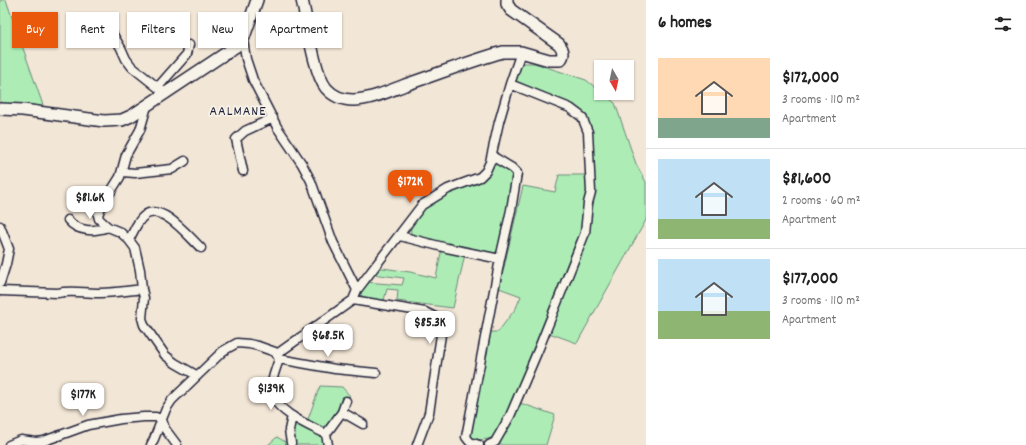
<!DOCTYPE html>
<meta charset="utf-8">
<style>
:root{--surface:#fff;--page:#f6f6f6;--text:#222;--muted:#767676;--line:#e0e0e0;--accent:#ea580c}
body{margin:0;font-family:Dekko,sans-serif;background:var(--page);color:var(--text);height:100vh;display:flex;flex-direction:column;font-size:15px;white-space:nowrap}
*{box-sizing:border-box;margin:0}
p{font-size:13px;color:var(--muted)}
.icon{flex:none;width:22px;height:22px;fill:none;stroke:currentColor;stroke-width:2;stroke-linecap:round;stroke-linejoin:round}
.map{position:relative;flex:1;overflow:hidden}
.panel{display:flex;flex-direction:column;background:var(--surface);width:380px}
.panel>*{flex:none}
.banner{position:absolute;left:12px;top:12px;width:380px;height:36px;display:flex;gap:8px}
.needle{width:26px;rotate:171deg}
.fabs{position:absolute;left:594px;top:60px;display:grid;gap:8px}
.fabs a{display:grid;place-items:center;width:40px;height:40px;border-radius:0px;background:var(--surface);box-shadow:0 1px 3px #0004;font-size:20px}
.price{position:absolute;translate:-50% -34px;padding:0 9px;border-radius:8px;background:#fff;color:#222;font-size:13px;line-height:26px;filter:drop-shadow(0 1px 2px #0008)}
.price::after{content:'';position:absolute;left:50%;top:24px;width:12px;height:9px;margin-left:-6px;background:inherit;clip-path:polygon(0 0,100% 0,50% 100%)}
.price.active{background:var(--accent);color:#fff}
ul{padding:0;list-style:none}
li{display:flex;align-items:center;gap:12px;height:100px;padding:0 12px}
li+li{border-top:1px solid var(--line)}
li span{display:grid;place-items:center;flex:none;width:112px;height:80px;border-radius:0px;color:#555}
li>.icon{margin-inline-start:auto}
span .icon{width:48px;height:48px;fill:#fffc;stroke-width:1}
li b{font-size:17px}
h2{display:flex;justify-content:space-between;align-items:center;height:48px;padding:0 12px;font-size:17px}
.pill{padding:0 14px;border-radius:0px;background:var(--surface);box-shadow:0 1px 3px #0004;font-size:14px;line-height:36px}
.pill.active{background:var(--accent);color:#fff}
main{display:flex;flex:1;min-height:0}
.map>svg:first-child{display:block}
</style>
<main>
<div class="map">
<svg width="646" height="445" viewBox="0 0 646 445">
<rect width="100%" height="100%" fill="#f2e6d6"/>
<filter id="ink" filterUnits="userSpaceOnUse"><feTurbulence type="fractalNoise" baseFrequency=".025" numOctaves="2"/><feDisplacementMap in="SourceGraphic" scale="8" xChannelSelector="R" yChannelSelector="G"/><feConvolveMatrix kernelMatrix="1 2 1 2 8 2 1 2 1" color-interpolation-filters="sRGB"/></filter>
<g filter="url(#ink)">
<path fill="#adedb5" stroke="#688878" d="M0,0H6L44,108L11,106L0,102Z
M523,63H534L586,80L615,103L636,164L646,182V220L577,343L549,333L587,236L595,192L591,127L584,114L570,104L516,81L518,71Z
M498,164L510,169L515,177L500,247L497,251L494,253L476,252L411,234C407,218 437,199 450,192C461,187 475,187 485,179C491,174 489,167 498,164Z
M559,175H585L587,193L582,227L509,409C499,429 498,445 471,438L470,426L490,332H498L516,308L521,296L499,288L523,186L555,192Z
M442,248L465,254L453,308L397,301L398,290L387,289L384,300H367L360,294V287L365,282L402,285L404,278L371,274L376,267L410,272L436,278Z
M320,386L342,387L350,396L341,400C338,411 334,424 322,427L314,425L308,419Z
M520,403L555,415L546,445H499Z
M295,423L323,436L325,445H268L277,437L287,443L293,424Z"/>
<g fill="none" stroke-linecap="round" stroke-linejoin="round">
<defs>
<path id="street" d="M102,25L112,33L121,48L126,59L132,67L166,94
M243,40L246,59L253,80L277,127L302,164L311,181L333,242L357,290
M158,87L187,54L189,45
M147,106L140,130L126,155L120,177L101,207L98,215L99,219L108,227L120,232L129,240L135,248L140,270L142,289L144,298L142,318L144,325L165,355L175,363L196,375
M243,171L236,139L245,131L273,118
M123,172L135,173L172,169L185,161
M68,220C78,232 94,232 108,227
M0,226L9,249L6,264L0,283
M400,236L447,248L500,259L511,210L517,173L512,168L492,156
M129,240C133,233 137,221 144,216C161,201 189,237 201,248
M0,291L58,293C71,290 84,293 97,293C112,293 127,291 142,289
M353,300L425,312L435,317L439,322L441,335L429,413L417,445
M277,354L353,300L357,290L422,205L448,189L480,177L486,171L490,162L499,122L510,84L521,52
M279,359L335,369L376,373
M342,412L363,424
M326,434L342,412L346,401
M291,443L289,430L292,416
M9,445L21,440L36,442L44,441L88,425L121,419L144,417H156L162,420L165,429L177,445
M151,445L154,439L166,409L172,400L223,351L237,343L249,344L258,346L275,352L279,359C276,369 271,380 271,390C273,411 310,426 326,434L328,445
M479,445L470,442L466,437L500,259
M489,445L495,442L510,416L539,348L585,233L588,203L591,192L588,132L582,117L570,108L510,84"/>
<path id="secondary" d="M302,0C307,21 314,73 326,88C333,96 342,100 353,100C370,100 389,91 405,85C438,74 470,61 503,52H521L549,60H560C565,55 563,49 559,44L511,10L507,4V0
M0,109L23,110L104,121L122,120L131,116L235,47L243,40L257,0"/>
</defs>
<use href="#street" stroke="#22223b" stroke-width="11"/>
<use href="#secondary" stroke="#22223b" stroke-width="14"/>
<use href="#street" stroke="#f7f3e8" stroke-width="8"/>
<use href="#secondary" stroke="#f7f3e8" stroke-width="11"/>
</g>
</g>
<g text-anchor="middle" stroke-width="3.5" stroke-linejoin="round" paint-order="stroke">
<g font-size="14" letter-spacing="1" fill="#22223b" stroke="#f7f3e8">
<text x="238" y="115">AALMANE</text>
</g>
</g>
</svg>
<div class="fabs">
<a><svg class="needle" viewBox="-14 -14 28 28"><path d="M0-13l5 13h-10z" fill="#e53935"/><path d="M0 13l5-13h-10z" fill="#767676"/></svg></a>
</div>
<b class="price active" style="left:410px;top:204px">$172K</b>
<b class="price" style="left:90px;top:220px">$81.6K</b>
<b class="price" style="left:430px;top:345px">$85.3K</b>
<b class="price" style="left:328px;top:358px">$68.5K</b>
<b class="price" style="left:271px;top:411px">$139K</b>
<b class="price" style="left:83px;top:417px">$177K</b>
<div class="banner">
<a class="pill active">Buy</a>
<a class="pill">Rent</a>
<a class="pill">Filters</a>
<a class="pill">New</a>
<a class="pill">Apartment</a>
</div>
</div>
<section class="panel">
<h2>6 homes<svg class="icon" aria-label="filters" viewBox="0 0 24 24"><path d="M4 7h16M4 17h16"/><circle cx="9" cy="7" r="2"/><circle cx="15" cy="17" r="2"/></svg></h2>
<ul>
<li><span style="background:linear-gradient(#ffd9b3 75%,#7fa58c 0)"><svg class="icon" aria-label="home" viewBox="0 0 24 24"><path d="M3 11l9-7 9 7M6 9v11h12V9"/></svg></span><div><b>$172,000</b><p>3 rooms · 110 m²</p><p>Apartment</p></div></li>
<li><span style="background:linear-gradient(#bfe0f5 75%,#8fb573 0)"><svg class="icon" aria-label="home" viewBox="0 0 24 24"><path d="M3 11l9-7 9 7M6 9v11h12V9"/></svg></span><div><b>$81,600</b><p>2 rooms · 60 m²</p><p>Apartment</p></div></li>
<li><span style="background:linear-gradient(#bfe0f5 65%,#8fb573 0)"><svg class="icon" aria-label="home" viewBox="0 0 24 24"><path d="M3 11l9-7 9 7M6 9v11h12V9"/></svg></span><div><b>$177,000</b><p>3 rooms · 110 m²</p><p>Apartment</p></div></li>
</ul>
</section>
</main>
